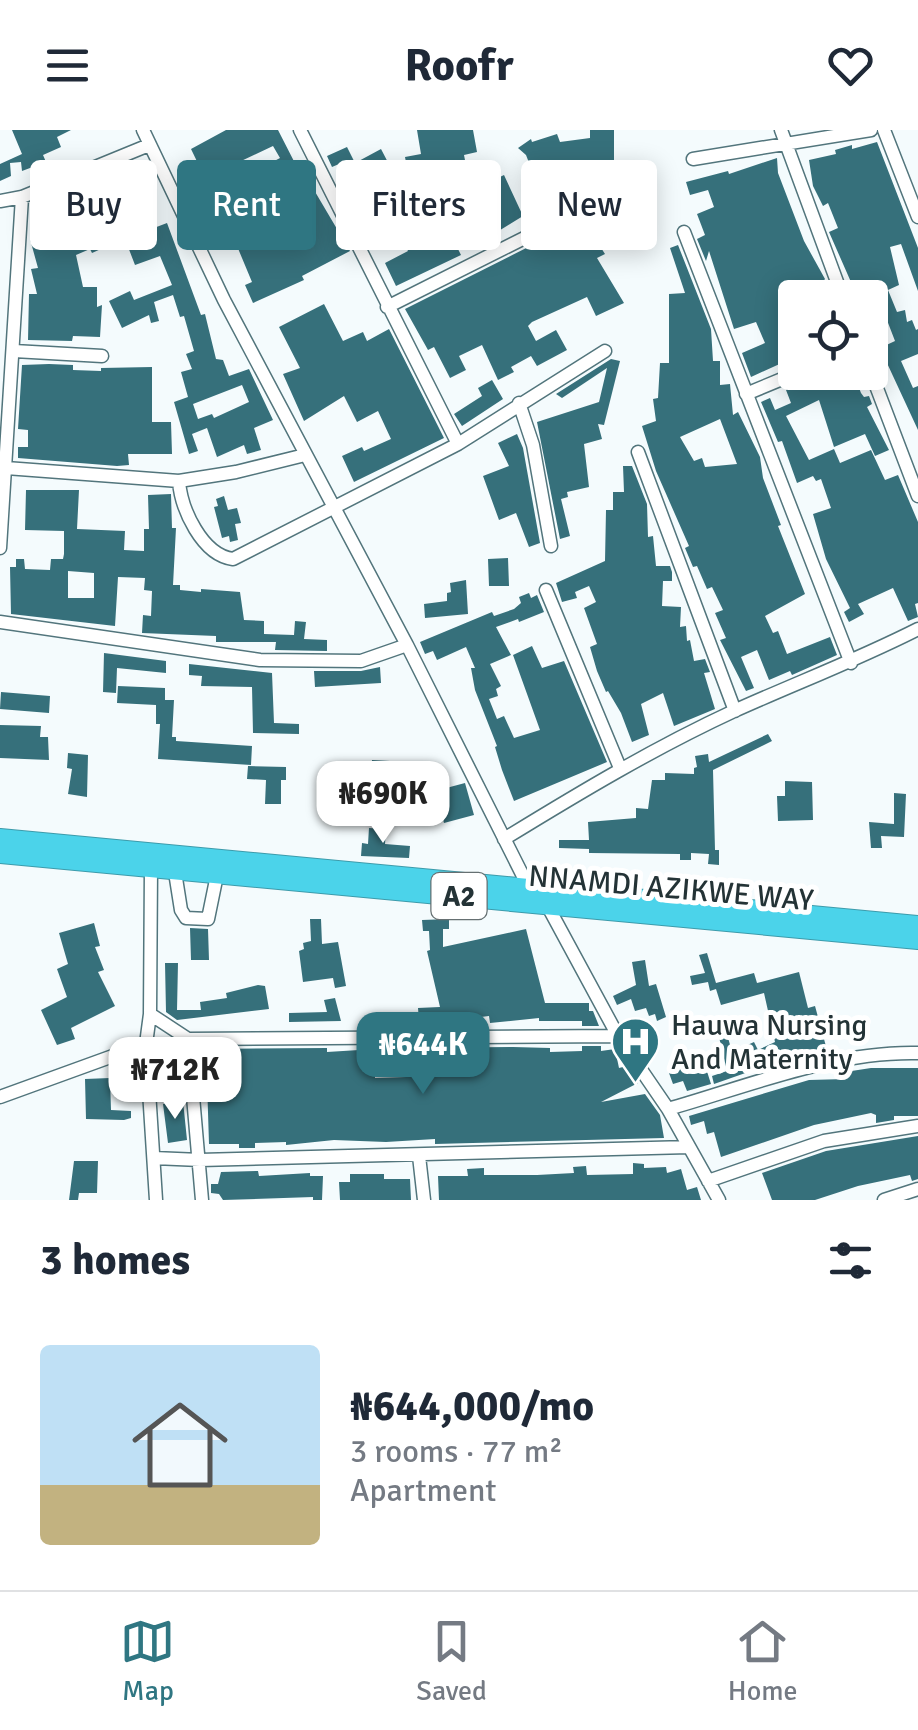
<!DOCTYPE html>
<meta charset="utf-8">
<style>
:root{--surface:#fff;--page:#f2f2f3;--text:#1f2937;--muted:#747a83;--line:#e0e1e3;--accent:#2f7682}
body{margin:0;font-family:Signika,sans-serif;background:var(--page);color:var(--text);height:100vh;display:flex;flex-direction:column;font-size:38px;white-space:nowrap}
*{box-sizing:border-box;margin:0}
p{font-size:32px;color:var(--muted)}
.icon{flex:none;width:55px;height:55px;fill:none;stroke:currentColor;stroke-width:2;stroke-linecap:round;stroke-linejoin:round}
.map{position:relative;height:1070px;overflow:hidden}
.drawer{display:flex;flex-direction:column;background:var(--surface);flex:1}
.drawer>*{flex:none}
.banner{position:absolute;left:30px;top:30px;width:860px;height:90px;display:flex;gap:20px}
.fabs{position:absolute;left:778px;top:150px;display:grid;gap:20px}
.fabs a{display:grid;place-items:center;width:110px;height:110px;border-radius:10px;background:var(--surface);box-shadow:0 5px 25px #0003;font-size:50px}
.price{position:absolute;translate:-50% -85px;padding:0 22px;border-radius:20px;background:#fff;color:#222;font-size:32px;line-height:65px;filter:drop-shadow(0 2px 5px #0008)}
.price::after{content:'';position:absolute;left:50%;top:60px;width:30px;height:22px;margin-left:-15px;background:inherit;clip-path:polygon(0 0,100% 0,50% 100%)}
.price.on{background:var(--accent);color:#fff}
ul{padding:0;list-style:none}
li{display:flex;align-items:center;gap:30px;height:250px;padding:0 40px}
li span{display:grid;place-items:center;flex:none;width:280px;height:200px;border-radius:10px;color:#555}
li>.icon{margin-inline-start:auto}
span .icon{width:120px;height:120px;fill:#fffc;stroke-width:1}
li b{font-size:42px}
h2{display:flex;justify-content:space-between;align-items:center;height:120px;padding:0 40px;font-size:42px}
.pill{padding:0 35px;border-radius:10px;background:var(--surface);box-shadow:0 5px 25px #0003;font-size:35px;line-height:90px}
.pill.on{background:var(--accent);color:#fff}
header{display:flex;justify-content:space-between;align-items:center;height:130px;padding:0 40px;background:var(--surface);font-size:45px;font-weight:800}
.tabs{display:flex;justify-content:space-around;align-items:center;height:140px;border-top:2px solid var(--line);background:var(--surface);font-size:28px;color:var(--muted)}
.tabs a{display:grid;justify-items:center;gap:5px}
.tabs .on{color:var(--accent)}
.map>svg:first-child{display:block}
</style>
<header><svg class="icon" aria-label="menu" viewBox="0 0 24 24"><path d="M4 6h16M4 12h16M4 18h16"/></svg>Roofr<svg class="icon" aria-label="heart" viewBox="0 0 24 24"><path d="M12 20l-8-8c-3-5 5-10 8-4 3-6 11-1 8 4z"/></svg></header>
<div class="map">
<svg width="918" height="1070" viewBox="0 0 918 1070">
<rect width="100%" height="100%" fill="#f4fbfd"/>
<path fill="#36707b" fill-rule="evenodd" d="M12,0H71L57,7L61,17L43,25L46,32L22,41L21,32L10,33L11,46L0,51V34L22,24Z
M226,0H278L301,45L308,42L314,60L350,121L302,146L304,150L253,173L245,155L252,152L232,104L222,108L206,67L280,28L273,16L205,48L191,19Z
M417,0H473L477,22L464,25L471,61L504,45L523,86L484,110L482,106L457,117L461,125L396,156L385,133L408,121L396,99L371,109L356,68L339,34L332,37L327,26L347,17L355,33L381,19L393,42L390,44L419,103L416,88L460,67L462,51L428,58L426,51L410,54L405,27L421,24Z
M590,0H614V42L589,43L586,37L538,56L526,25L518,18L531,9L532,12L557,4L560,12L590,8Z
M877,12L918,118V161L901,114L890,117L899,155L888,160L897,182L905,180L907,192L912,190L916,200L918,199V224L901,231L913,258L918,256V300L880,218L895,211L885,185L870,191V168H858L829,102L838,98L828,73L823,76L813,56L809,30L836,24L835,20L852,15V19Z
M777,28L778,43L804,111L825,149L819,157L810,160L813,168H795V185L784,191L791,208L795,207V227L751,247L742,223L765,213L756,192L734,199L709,121L706,131L697,109L705,105L697,84L714,77L708,60L690,65L686,52L728,41L729,44Z
M98,55L112,88L102,92L112,114L92,123L90,119L76,125L83,157H97V177L102,175L100,207L73,206L72,211L28,210L29,164H37L31,139L38,138L30,109L56,101L44,75Z
M583,90L605,124L597,128L624,173L596,186L587,167L532,192L528,196L536,211L556,200L567,220L537,236L531,226L511,237L514,242L498,250L482,215L459,226L466,240L450,248L434,217L428,220L405,179L568,97L576,109L574,94Z
M167,93L201,185L205,184L216,229L223,230L229,246L249,239L273,290L254,298L261,320L247,324L244,315L217,327L207,298L192,304L198,321L189,324L174,272L188,267L181,242L192,239L186,224L194,221L184,186L180,187L173,165L154,172L159,191L151,193L149,185L122,198L109,171L130,161L134,170L172,155L160,126L135,135L125,109L137,104L134,97L143,94L146,101ZM242,255L249,272L214,288L212,284L198,289L193,274Z
M678,115L711,199L713,231H720V255L730,254L733,285L738,282L760,327L763,348L781,395L778,396L805,464L765,486L773,503L778,501L787,524L830,507L837,525L792,545L790,541L769,550L757,520L741,527L754,558L746,561L720,510L726,508L715,483L723,480L712,457L707,459L697,436L693,437L685,418L689,416L656,341L642,296L656,291L653,269L658,268L660,233H669V164L685,163L670,118ZM720,289L737,334L705,337L702,328L694,331L680,307Z
M324,174L343,211L363,202L367,211L389,199L444,308L354,352L342,326L362,317L364,321L391,309L378,281L357,292L344,266L304,291L283,244L300,238L279,197Z
M611,229L620,231L604,295L598,294L602,309L584,314L589,357L567,362L568,367L561,369L570,406L560,409L537,292L599,272L607,238L562,268L556,264Z
M49,234L73,235V240L101,241V238L152,237V292H171L172,324H128L129,335L117,336L18,328V317H28V300L18,299L22,235Z
M820,242H853L861,263L864,267L869,266L872,274L867,277L889,320L875,326L865,304L834,317L819,270L786,286L809,330L834,319L840,333L871,320L885,350L898,345L918,392V473L915,474L918,487L908,491L893,458L858,474L864,484L849,492L844,482L850,478L826,429L813,384L831,378L821,349L816,351L813,346L797,353L782,311L778,312L761,272L770,268L775,280L791,273L786,260Z
M492,250L503,269L462,296L454,284L482,266L478,258Z
M517,304L523,318L540,413L529,417L516,383L499,390L483,346L509,336L498,313Z
M623,336H632L647,374L648,407L653,406L656,436H670L672,442V451H663L662,476L681,477L680,497L686,496L687,511L690,510L694,531L705,529L710,542L704,543L715,579L674,596L663,563L641,574L649,605L632,612L621,583L608,561L606,562L597,541L590,517L597,514L584,478L596,472L589,456L575,462L577,468L562,472L556,453L605,431L606,380H613V362H624Z
M26,360H79L77,399L125,401L124,420L144,421V399H149L148,365L171,364L172,398H176L173,455H180V460L201,462V459L240,462L244,490L264,491V504L294,505L295,491L306,492L304,509L327,510V521L275,520L276,512H216V506L142,503L143,485L151,486L152,461L144,460L145,448L118,447L115,496L11,484L10,437H16V429H24L25,439L50,440L51,429H63L64,424V401L25,400ZM68,441L94,443V468H68Z
M224,366L228,380L237,378L241,393L235,394L238,410L230,412L229,406L222,408L214,377L218,376L216,369Z
M508,428L509,456H489L488,429Z
M466,450L468,484L425,488L424,474L447,471V463L451,462L450,453Z
M529,463L531,468L537,465L544,482L519,492L518,489L496,497L511,525L490,534L501,556L496,559L498,566L489,569L497,589L504,586L514,608L540,600L513,525L532,516L542,538L564,531L607,632L514,671L502,640L495,617L497,616L475,560L471,538H475L466,517L437,530L433,521L425,524L420,512L492,482L494,486L514,479L521,473L519,467Z
M104,523L166,531V543L117,538L116,563L103,562Z
M189,534L272,543L274,593L299,594V604L253,603L252,557L201,556L202,546L189,545Z
M380,537L381,553L315,557L314,541H361Z
M118,556L165,558V570H174L172,607H176V611L252,616L251,635L158,629L160,594H156V575L117,573Z
M1,562L50,566L49,583L0,579Z
M0,595L41,596L40,607H48L49,630L0,628Z
M768,604L772,611L713,640L715,720H719V735L708,734L709,724L691,723V730H680V724L589,723V719L559,718V710H589L588,692L636,688V678L648,679L652,650H665V643L694,644V638L697,637L695,626L708,624L709,632Z
M68,623L88,625L87,667L68,664L72,639L67,638Z
M372,630L408,632V646L371,645Z
M248,636L286,637V650H281V674H265L266,650L247,649Z
M785,651L812,652L813,690L778,691L777,666H785Z
M465,653L474,685L444,693L435,661Z
M894,663L906,664L904,707L881,706L882,718H871L869,692L894,694Z
M369,698L386,699L385,714L410,716L409,728L361,726L362,713L368,714Z
M310,789H321L322,814L338,812L346,856L335,858L333,848L303,852L299,821L304,819L303,813L311,811Z
M449,789V799H443V817L526,799L545,873H589V881H593L599,896H582V891H539V888L490,893L489,886L440,892L419,891L418,878L440,877L427,821L430,820L429,801H423L422,790Z
M94,793L100,816L95,817L104,840L98,842L115,876L71,898L75,909L57,915L41,880L67,867L57,839L68,834L59,803Z
M190,798L208,799L209,830H191Z
M707,823L716,853L754,843L757,853L799,842L808,878L815,876L827,920L789,932L788,928L714,954L712,946L727,941L719,907L727,904L732,922L754,912L758,920L775,912L764,863L721,875L716,859L710,861L708,852L692,855L690,846L705,843L699,825Z
M645,830L649,856L656,854L666,887L657,891L655,884L649,886L646,878L635,881L631,869L617,875L613,866L636,855L632,832Z
M165,833H178L177,880H201L200,872L227,868L226,863L258,855L265,856L269,879L177,890L166,882Z
M335,868L341,891L289,892V883L327,882L324,870Z
M582,916H601V921L615,919L619,938L627,936L638,953L601,972L645,964L660,985L664,1008L435,1014V1009L386,1012L334,1010L286,1015V1012L255,1013V1018H239V1014H209L206,919L327,918V922L375,919V948L406,947V918L513,917L550,918V922L582,921Z
M704,932L711,954L687,961L683,951L673,954L669,943Z
M871,938H918V986H894V990L876,993V985L871,983L814,995L721,1027L714,1002L707,1004L704,991L691,995L689,986L809,950L846,949L845,942Z
M110,948L111,980L131,981V988L124,990L86,989L85,949Z
M183,971L187,1010L168,1013L163,974Z
M918,1006V1049L912,1051L910,1045L858,1056L815,1070H772L762,1043L826,1021Z
M74,1031H98L97,1063H79L78,1070H69Z
M633,1033L644,1034V1038L666,1037L667,1043L681,1039L687,1060L697,1057L701,1070H439L438,1046H468L467,1039L484,1038V1045H537L574,1043L573,1037L586,1036L587,1045L633,1044Z
M258,1041L259,1046L310,1043V1046H323L322,1070H313V1067L223,1070L219,1064L211,1063V1054H218L221,1042Z
M350,1044H384V1049H410L411,1070H340L339,1052H350Z"/>
<g fill="none" stroke-linecap="round" stroke-linejoin="round">
<defs>
<path id="minor" d="M143,0L224,170L407,515L529,758
M300,0L458,314
M781,0L843,168
M884,0L918,87
M693,29L871,0
M0,71L22,67L149,15
M684,102L851,533
M387,177L616,62
M14,221L102,226
M870,240L918,366
M746,264L799,242
M519,273L533,315L551,416
M638,322L735,581
M6,338L179,351L236,342L305,325
M179,351C181,379 202,425 233,429L458,314L605,221
M0,418L22,67
M546,460L620,638
M0,492L260,530L361,531L407,515
M504,709C579,663 654,618 734,581C796,553 857,530 918,499
M151,737L150,884L146,914L156,1070
M175,742L181,780L186,788L208,789L217,745
M546,773L618,906L668,979L719,1070
M150,884L188,909L618,906
M188,909L202,1070
M0,967L146,914
M668,979C749,956 833,921 918,923
M419,1026L424,1070
M154,1028L200,1030L689,1017
M708,1051L824,1011L918,996
M884,1070L918,1059"/>
<path id="highway" d="M0,708L918,795
M0,724L918,810"/>
</defs>
<use href="#minor" stroke="#52757c" stroke-width="15"/>
<use href="#highway" stroke="#3d9bab" stroke-width="20"/>
<use href="#minor" stroke="#fff" stroke-width="12"/>
<use href="#highway" stroke="#4bd3ea" stroke-width="18"/>
</g>
<defs>
<symbol id="hospital-pin" viewBox="-11 -11 22 30"><path d="M0 17L-7.5 6A9.5 9.5 0 1 1 7.5 6Z" fill="#2f7682" stroke="#fff"/><path d="M-5-5h3v3.5h4V-5h3V5h-3V1.5h-4V5h-3Z" fill="#fff"/></symbol>
</defs>
<g fill-rule="evenodd">
<use href="#hospital-pin" x="608" y="884" width="55" height="75"/>
</g>
<g text-anchor="middle" stroke-width="10" stroke-linejoin="round" paint-order="stroke">
<rect fill="#fff" stroke="#667072" stroke-width="2.5" x="431.5" y="743" width="55" height="46" rx="8"/>
<g font-size="28" font-weight="bold" fill="#243336">
<text x="459" y="776">A2</text>
</g>
<g font-size="30" fill="#243336" stroke="#fff">
<text transform="translate(671 758) rotate(5)" y="10">NNAMDI AZIKWE WAY</text>
</g>
<g font-size="30" fill="#243336" stroke="#fff" text-anchor="start">
<text x="671" y="905">Hauwa Nursing<tspan x="671" dy="34">And Maternity</tspan></text>
</g>
</g>
</svg>
<div class="fabs">
<a><svg class="icon" aria-label="locate" viewBox="0 0 24 24"><circle cx="12" cy="12" r="6"/><path d="M12 2v4M12 18v4M2 12h4M18 12h4"/></svg></a>
</div>
<b class="price" style="left:383px;top:716px">₦690K</b>
<b class="price on" style="left:423px;top:967px">₦644K</b>
<b class="price" style="left:175px;top:992px">₦712K</b>
<div class="banner">
<a class="pill">Buy</a>
<a class="pill on">Rent</a>
<a class="pill">Filters</a>
<a class="pill">New</a>
</div>
</div>
<section class="drawer">
<h2>3 homes<svg class="icon" aria-label="filters" viewBox="0 0 24 24"><path d="M4 7h16M4 17h16"/><circle cx="9" cy="7" r="2"/><circle cx="15" cy="17" r="2"/></svg></h2>
<ul>
<li><span style="background:linear-gradient(#bfe0f5 70%,#c2b280 0)"><svg class="icon" aria-label="home" viewBox="0 0 24 24"><path d="M3 11l9-7 9 7M6 9v11h12V9"/></svg></span><div><b>₦644,000/mo</b><p>3 rooms · 77 m²</p><p>Apartment</p></div></li>
</ul>
</section>
<nav class="tabs">
<a class="on"><svg class="icon" aria-label="map" viewBox="0 0 24 24"><path d="M3 6l6-2 6 2 6-2v14l-6 2-6-2-6 2zM9 4v14M15 6v14"/></svg>Map</a>
<a><svg class="icon" aria-label="saved" viewBox="0 0 24 24"><path d="M7 4h10v16l-5-4-5 4z"/></svg>Saved</a>
<a><svg class="icon" aria-label="home" viewBox="0 0 24 24"><path d="M3 11l9-7 9 7M6 9v11h12V9"/></svg>Home</a>
</nav>
